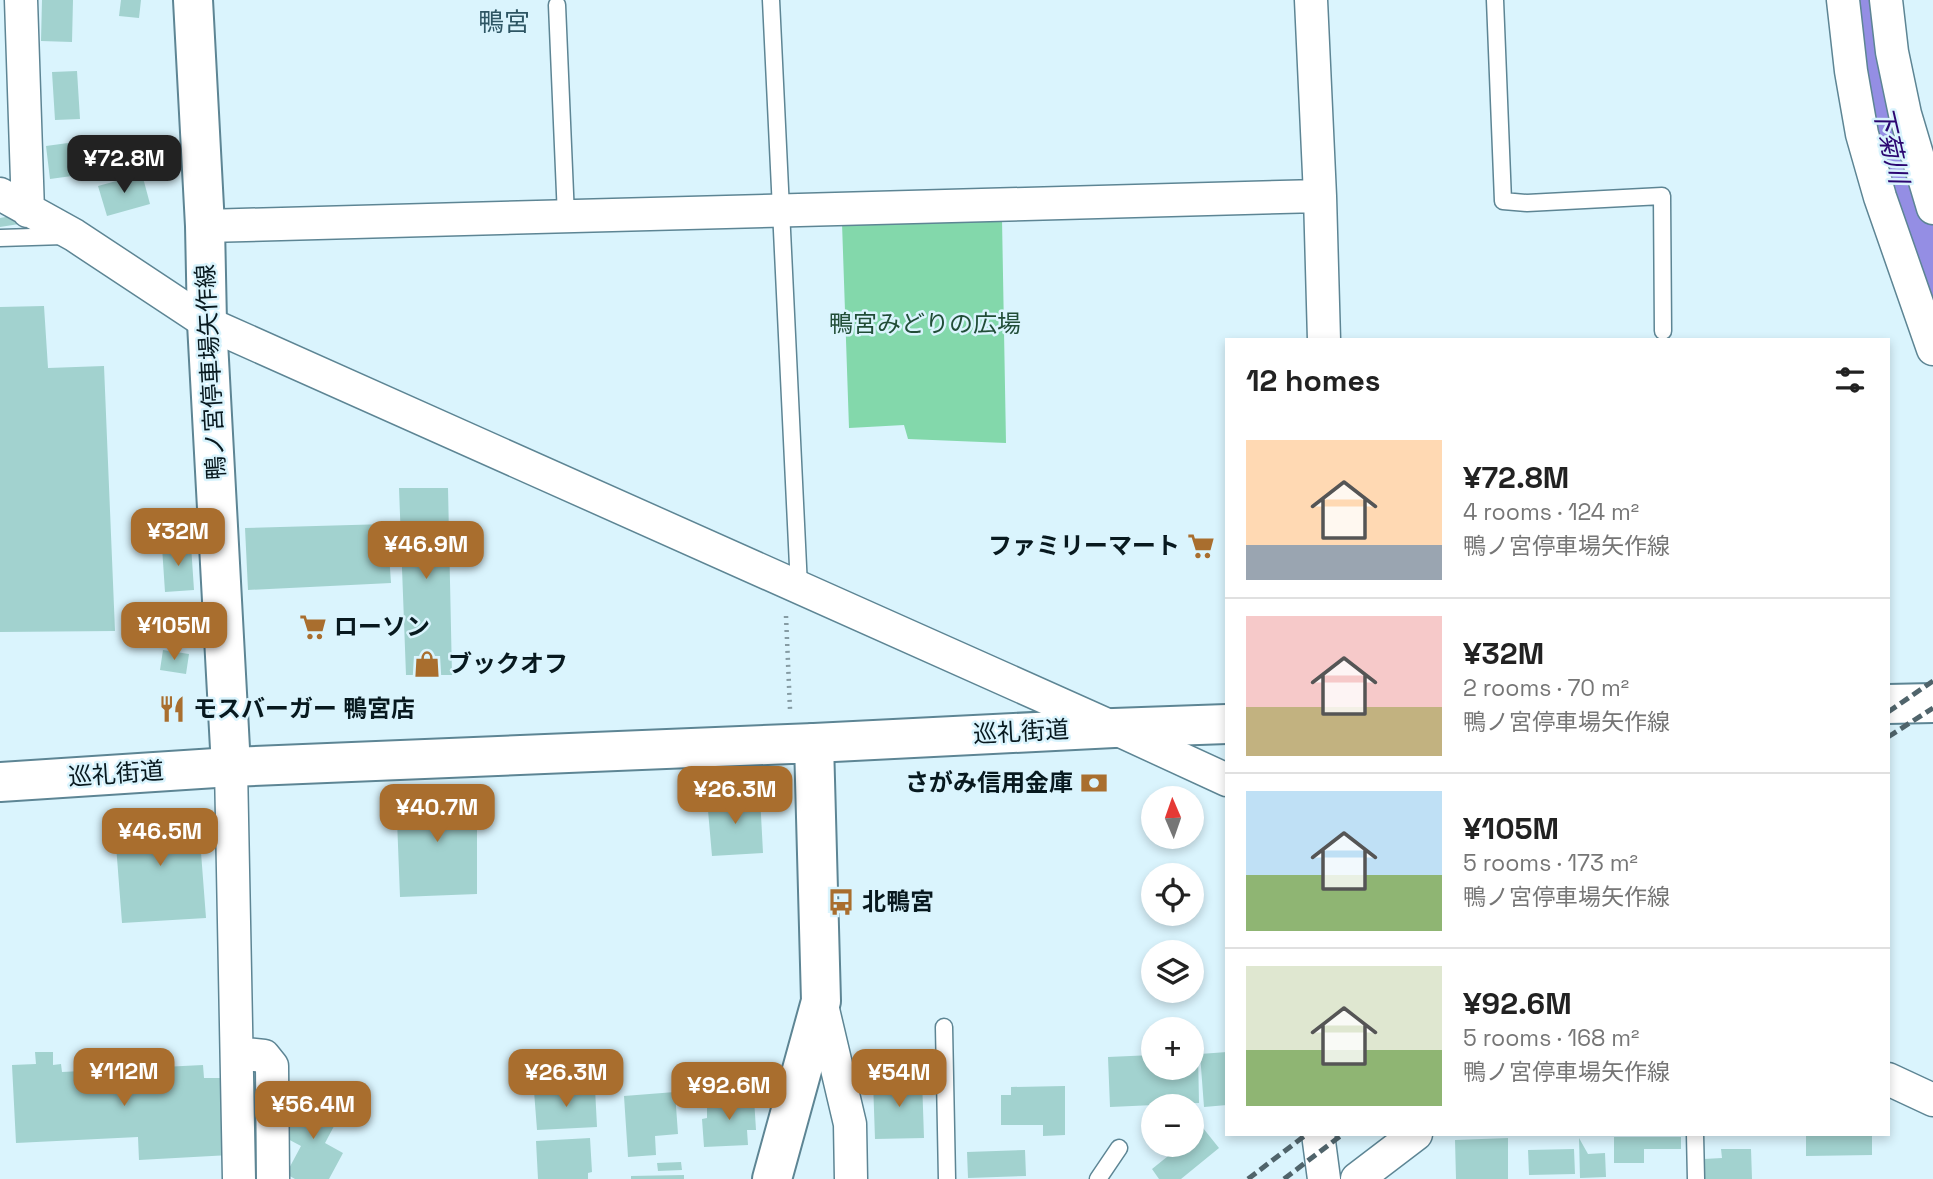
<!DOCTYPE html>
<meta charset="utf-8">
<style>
:root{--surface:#fff;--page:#f6f6f6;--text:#222;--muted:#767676;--line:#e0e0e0;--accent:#a96e2e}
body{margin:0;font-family:"Space Grotesk","Noto Sans JP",sans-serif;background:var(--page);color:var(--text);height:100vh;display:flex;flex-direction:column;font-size:26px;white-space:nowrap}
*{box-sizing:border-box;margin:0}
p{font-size:23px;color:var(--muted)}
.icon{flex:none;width:38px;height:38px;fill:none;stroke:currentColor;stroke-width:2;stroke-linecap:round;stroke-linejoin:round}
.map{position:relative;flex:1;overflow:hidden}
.drawer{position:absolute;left:1225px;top:338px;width:665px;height:798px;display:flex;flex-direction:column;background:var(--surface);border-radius:0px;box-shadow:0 4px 10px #0003}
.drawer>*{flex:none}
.needle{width:46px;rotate:358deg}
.fabs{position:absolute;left:1141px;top:786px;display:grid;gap:14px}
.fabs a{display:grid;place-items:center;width:63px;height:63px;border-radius:50%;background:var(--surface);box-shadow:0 4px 10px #0003;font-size:35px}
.price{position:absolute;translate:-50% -60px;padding:0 16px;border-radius:14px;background:var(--accent);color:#fff;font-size:23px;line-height:46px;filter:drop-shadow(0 2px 4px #0008)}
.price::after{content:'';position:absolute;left:50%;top:42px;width:21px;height:16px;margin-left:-10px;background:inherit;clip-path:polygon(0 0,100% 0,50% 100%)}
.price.on{background:#222;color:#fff}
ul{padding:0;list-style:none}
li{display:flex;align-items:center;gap:21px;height:175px;padding:0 21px}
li+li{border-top:2px solid var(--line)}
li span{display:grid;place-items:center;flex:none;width:196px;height:140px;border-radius:0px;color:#555}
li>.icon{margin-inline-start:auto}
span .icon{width:84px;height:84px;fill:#fffc;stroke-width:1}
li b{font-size:30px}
h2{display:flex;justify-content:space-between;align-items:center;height:84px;padding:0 21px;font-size:30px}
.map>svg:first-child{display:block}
</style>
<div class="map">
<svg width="1933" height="1179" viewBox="0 0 1933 1179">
<rect width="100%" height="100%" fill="#daf4fd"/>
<path fill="#83d8ab" d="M1002,219L1006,443L908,439L904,425L849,428L842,223Z"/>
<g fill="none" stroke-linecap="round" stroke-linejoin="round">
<path stroke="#948ee4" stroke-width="60" d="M1862,0L1866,40L1891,156L1933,286"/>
</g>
<path fill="#a2d2cf" d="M42,0H73L72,42L41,41Z
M121,0H141L139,18L119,16Z
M77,71L80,119L55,120L52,72Z
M68,143L72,176L50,179L46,146Z
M142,174L150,204L107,216L98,186Z
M17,215L19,224L0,227V218Z
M44,306L48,368L104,366L115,631L0,632V307Z
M399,488H448L452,675H406Z
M387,524L391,583L248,590L245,528Z
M191,545L194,590L165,592L162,547Z
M190,610L193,630L163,635L160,615Z
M163,650L189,654L186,674L160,670Z
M477,792V894L400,897L396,794Z
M760,796L763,853L712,856L707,799Z
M198,813L206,918L122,923L114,819Z
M35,1052H53V1065L61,1064L62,1072L203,1065L204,1078H226L230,1155L139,1160L138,1137L16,1143L12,1065L36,1064Z
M1227,1052V1105L1204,1107L1200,1054Z
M1198,1053L1199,1103L1110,1107L1108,1057L1153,1055V1068H1192V1054Z
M922,1079L924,1138L875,1139L873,1081Z
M1065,1086V1135L1043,1136V1125H1001V1095H1011V1087Z
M595,1088L597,1127L537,1130L534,1091Z
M675,1092L678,1134L655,1136L656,1155L628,1157L624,1096Z
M307,1095L341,1113L325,1143L343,1153L329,1179H295L286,1174L301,1146L284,1137Z
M754,1098L756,1130H747L748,1145L704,1147L702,1119L707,1118V1100Z
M1203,1128L1219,1148L1181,1179H1159L1152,1169L1183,1144H1192V1138Z
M1806,1134H1872V1155L1806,1156Z
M1614,1137H1681V1149H1644V1163H1614Z
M590,1138L592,1172L588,1173V1179H538L536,1141Z
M1508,1138V1179H1456L1455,1140Z
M1579,1138L1588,1154L1605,1153L1606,1177L1580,1178Z
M1574,1149L1575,1174L1529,1175L1528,1150Z
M1721,1149H1751L1752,1179H1705L1704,1159L1722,1158Z
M1025,1150L1026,1176L968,1178L967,1152Z
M681,1162L682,1170L658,1171L657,1163Z
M684,1175V1179H631V1176Z"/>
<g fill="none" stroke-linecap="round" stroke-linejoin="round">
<defs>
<path id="service" d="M771,0L799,587
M1495,0L1503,201L1527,203L1662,196L1663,331
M557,5L566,217
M0,238L64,236
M944,1027L947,1179
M1695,1134L1696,1179
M1098,1179L1119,1148"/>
<path id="minor" d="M21,0L28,211
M1311,0L1320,196L1324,340
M1843,0L1851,71L1862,134L1880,197L1933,349
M1886,0L1892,52L1905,114L1933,208
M0,194L74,235L207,323L1114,728L1227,780
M205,226L1320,196
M231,767L239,1179
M821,1001L850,1124L851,1179
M238,1053L264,1056L272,1066L273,1179
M1888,1079L1933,1100
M1318,1134L1324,1179
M1357,1179L1416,1134"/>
<path id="tertiary" d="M1888,704L1933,703
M814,743L1114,728L1227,724
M0,782L231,767"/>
<path id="secondary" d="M193,0L205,226L207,323L231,767L814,743L821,1001L772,1179"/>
</defs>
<use href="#service" stroke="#5d8594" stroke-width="19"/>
<use href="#minor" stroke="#5d8594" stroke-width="35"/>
<use href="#tertiary" stroke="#5d8594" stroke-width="42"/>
<use href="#secondary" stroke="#5d8594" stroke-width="42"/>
<path stroke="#859ba3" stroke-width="4.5" stroke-dasharray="2 5" stroke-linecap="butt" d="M786,616L790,709"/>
<use href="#service" stroke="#fff" stroke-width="16"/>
<use href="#minor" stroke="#fff" stroke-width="32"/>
<use href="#tertiary" stroke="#fff" stroke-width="38"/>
<use href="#secondary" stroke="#fff" stroke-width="38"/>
<path stroke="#50646b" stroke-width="5" stroke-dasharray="10 5" stroke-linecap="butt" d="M1888,712L1933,681
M1888,737L1933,708
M1248,1179L1307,1134
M1284,1179L1343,1134"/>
</g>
<defs>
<symbol id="supermarket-bare" viewBox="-9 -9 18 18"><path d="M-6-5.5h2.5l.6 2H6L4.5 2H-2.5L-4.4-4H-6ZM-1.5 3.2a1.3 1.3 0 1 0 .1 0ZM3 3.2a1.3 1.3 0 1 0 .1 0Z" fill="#a96e2e" stroke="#daf4fd" stroke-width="2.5" paint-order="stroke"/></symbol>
<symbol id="shop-bare" viewBox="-9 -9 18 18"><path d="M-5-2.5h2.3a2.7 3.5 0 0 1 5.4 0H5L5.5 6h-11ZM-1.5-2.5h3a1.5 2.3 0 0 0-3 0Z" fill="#a96e2e" stroke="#daf4fd" stroke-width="2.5" paint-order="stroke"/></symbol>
<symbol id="restaurant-bare" viewBox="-9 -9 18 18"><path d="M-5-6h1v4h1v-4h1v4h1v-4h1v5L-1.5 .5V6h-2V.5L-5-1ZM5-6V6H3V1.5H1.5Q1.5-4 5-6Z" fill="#a96e2e" stroke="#daf4fd" stroke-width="2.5" paint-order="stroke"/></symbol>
<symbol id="bank-bare" viewBox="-9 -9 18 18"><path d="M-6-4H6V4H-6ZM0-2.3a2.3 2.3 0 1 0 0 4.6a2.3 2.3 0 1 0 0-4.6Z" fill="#a96e2e" stroke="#daf4fd" stroke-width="2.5" paint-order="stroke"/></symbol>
<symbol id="bus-bare" viewBox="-9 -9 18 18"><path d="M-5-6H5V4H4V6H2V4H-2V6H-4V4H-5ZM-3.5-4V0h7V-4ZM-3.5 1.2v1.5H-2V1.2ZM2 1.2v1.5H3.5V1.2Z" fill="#a96e2e" stroke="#daf4fd" stroke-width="2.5" paint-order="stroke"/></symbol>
</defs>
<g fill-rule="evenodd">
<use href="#supermarket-bare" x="1182" y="527" width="38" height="38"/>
<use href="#supermarket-bare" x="294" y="608" width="38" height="38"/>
<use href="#shop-bare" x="408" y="645" width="38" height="38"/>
<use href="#restaurant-bare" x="153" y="690" width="38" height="38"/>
<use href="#bank-bare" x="1075" y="764" width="38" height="38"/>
<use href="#bus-bare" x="822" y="883" width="38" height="38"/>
</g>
<g text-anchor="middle" stroke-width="5" stroke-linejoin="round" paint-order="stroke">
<g font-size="24" fill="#214d37" stroke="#daf4fd">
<text x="925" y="332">鴨宮みどりの広場</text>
</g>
<g font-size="24" fill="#08191f" stroke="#daf4fd">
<text transform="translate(211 372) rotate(-93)" y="8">鴨ノ宮停車場矢作線</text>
<text transform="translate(1021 732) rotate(-3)" y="8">巡礼街道</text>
<text transform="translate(116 774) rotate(-4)" y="8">巡礼街道</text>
</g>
<g font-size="24" font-weight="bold" fill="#08191f" stroke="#daf4fd" text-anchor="start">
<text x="1180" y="554" text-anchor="end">ファミリーマート</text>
<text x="334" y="635">ローソン</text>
<text x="448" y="672">ブックオフ</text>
<text x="193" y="717">モスバーガー 鴨宮店</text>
<text x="1073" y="791" text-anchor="end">さがみ信用金庫</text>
<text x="862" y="910">北鴨宮</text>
</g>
<g font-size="26" fill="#2e5664" stroke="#daf4fd">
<text x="504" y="31">鴨宮</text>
</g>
<g font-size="26" font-style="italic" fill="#2b0771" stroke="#daf4fd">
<text transform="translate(1891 145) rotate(77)" y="9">下菊川</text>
</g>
</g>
</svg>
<div class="fabs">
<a><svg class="needle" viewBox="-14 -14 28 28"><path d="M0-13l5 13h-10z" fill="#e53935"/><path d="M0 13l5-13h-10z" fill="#767676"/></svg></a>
<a><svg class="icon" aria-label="locate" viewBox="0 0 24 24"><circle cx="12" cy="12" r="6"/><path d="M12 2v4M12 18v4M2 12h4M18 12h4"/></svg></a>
<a><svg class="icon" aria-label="layers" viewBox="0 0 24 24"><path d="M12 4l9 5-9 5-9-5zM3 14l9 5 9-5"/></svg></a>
<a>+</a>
<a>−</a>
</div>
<b class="price on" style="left:124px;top:195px">¥72.8M</b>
<b class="price" style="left:178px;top:568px">¥32M</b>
<b class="price" style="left:426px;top:581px">¥46.9M</b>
<b class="price" style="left:174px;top:662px">¥105M</b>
<b class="price" style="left:735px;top:826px">¥26.3M</b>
<b class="price" style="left:437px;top:844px">¥40.7M</b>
<b class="price" style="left:160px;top:868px">¥46.5M</b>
<b class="price" style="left:124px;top:1108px">¥112M</b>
<b class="price" style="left:566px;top:1109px">¥26.3M</b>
<b class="price" style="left:899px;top:1109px">¥54M</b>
<b class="price" style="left:729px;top:1122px">¥92.6M</b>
<b class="price" style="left:313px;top:1141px">¥56.4M</b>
<section class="drawer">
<h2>12 homes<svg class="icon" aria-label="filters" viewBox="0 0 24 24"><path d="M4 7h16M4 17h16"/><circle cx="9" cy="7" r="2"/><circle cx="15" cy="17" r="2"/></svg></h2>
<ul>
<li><span style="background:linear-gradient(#ffd9b3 75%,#9aa5b1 0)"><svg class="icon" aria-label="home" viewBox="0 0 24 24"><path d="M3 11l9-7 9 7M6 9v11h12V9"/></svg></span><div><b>¥72.8M</b><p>4 rooms · 124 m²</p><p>鴨ノ宮停車場矢作線</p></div></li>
<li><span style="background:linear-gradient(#f6c9c9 65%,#c2b280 0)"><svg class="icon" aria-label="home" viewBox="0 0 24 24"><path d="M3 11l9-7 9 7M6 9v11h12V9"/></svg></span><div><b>¥32M</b><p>2 rooms · 70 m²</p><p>鴨ノ宮停車場矢作線</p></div></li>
<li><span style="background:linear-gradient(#bfe0f5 60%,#8fb573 0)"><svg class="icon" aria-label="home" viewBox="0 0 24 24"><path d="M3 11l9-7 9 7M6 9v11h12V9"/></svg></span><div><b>¥105M</b><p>5 rooms · 173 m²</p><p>鴨ノ宮停車場矢作線</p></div></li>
<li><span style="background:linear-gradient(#dfe7d0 60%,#8fb573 0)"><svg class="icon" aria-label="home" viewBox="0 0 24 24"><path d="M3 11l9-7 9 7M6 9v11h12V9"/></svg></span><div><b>¥92.6M</b><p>5 rooms · 168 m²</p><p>鴨ノ宮停車場矢作線</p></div></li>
</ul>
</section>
</div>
